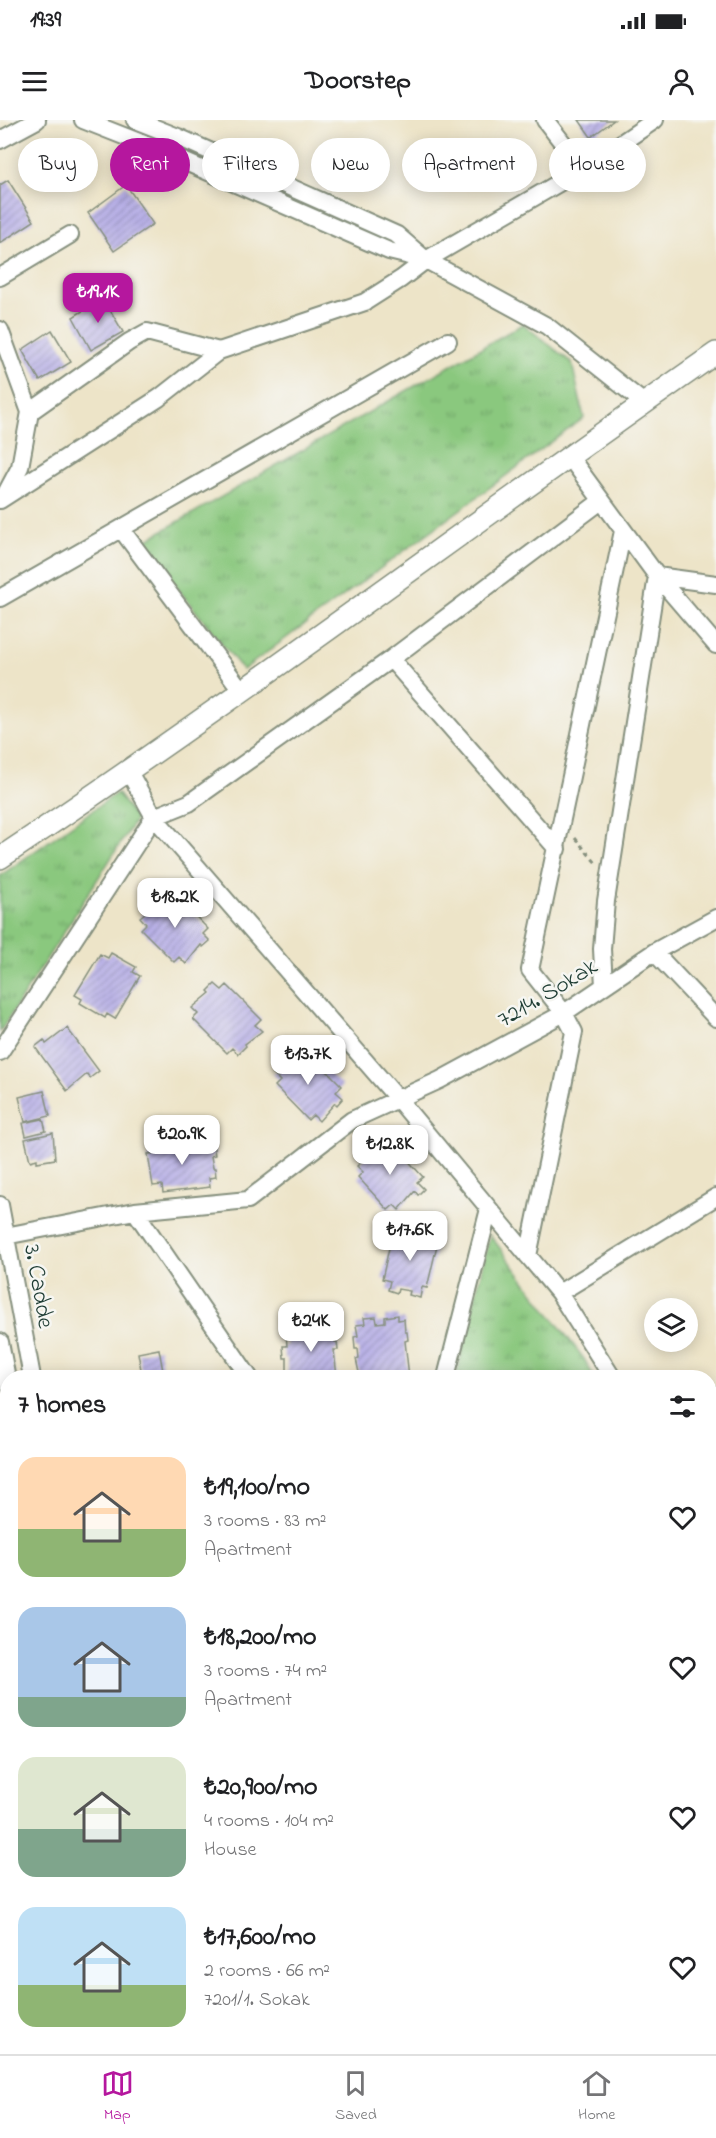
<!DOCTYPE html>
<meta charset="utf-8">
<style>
:root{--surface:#fff;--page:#f2f2f2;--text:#202124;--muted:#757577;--line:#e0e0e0;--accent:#b5179e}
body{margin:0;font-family:"Indie Flower",sans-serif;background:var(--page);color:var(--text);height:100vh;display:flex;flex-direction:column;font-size:22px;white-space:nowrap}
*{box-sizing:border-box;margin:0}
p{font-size:20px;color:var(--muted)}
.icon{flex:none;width:33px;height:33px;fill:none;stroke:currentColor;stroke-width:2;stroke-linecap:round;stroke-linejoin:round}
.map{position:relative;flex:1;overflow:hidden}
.details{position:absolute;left:0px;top:1250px;width:717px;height:686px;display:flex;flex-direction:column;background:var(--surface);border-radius:24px 24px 0 0;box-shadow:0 3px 15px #0003}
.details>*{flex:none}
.top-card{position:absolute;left:18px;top:18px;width:681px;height:54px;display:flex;gap:12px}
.buttons{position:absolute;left:644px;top:1178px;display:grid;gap:12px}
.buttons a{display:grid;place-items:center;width:54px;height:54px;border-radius:50%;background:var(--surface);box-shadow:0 3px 15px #0003;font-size:30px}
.price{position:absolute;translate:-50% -51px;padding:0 14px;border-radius:12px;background:#fff;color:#222;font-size:20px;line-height:39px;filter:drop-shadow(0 2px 3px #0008)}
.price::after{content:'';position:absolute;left:50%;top:36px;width:18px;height:14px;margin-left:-9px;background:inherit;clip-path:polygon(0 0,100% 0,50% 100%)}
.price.current{background:var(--accent);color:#fff}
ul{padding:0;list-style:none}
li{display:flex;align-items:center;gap:18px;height:150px;padding:0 18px}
li span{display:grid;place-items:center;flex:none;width:168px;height:120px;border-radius:18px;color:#555}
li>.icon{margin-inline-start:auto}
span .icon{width:72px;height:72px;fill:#fffc;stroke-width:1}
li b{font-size:26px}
h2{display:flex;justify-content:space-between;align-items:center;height:72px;padding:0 18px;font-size:26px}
.chip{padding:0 21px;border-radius:27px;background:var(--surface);box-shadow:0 3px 15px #0003;font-size:21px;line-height:54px}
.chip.current{background:var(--accent);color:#fff}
.status{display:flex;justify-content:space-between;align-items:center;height:42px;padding:0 30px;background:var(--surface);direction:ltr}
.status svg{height:16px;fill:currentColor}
header{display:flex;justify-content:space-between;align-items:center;height:78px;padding:0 18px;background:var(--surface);font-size:27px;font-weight:700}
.tabs{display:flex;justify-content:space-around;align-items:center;height:84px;border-top:2px solid var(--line);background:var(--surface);font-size:16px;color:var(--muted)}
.tabs a{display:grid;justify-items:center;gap:3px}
.tabs .current{color:var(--accent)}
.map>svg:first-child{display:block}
</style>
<div class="status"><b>19:39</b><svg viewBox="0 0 49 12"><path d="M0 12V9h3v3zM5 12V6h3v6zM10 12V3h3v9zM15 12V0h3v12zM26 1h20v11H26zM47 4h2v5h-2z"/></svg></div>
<header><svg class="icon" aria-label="menu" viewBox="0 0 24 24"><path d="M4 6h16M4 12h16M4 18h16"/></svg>Doorstep<svg class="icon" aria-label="person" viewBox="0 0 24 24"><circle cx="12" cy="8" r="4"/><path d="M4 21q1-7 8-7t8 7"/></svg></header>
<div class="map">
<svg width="716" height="1934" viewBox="0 0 716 1934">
<defs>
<pattern id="grass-tufts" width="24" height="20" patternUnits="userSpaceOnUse" patternTransform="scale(1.5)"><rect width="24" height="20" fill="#8ac87e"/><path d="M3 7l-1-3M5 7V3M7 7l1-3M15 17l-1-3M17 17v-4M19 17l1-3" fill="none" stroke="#70a468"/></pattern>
<pattern id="building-hatch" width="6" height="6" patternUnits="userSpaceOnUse" patternTransform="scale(1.5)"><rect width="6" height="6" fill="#b6ade6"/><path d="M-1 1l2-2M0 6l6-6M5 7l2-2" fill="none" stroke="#938ebb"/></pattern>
</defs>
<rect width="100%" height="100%" fill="#f6f6f2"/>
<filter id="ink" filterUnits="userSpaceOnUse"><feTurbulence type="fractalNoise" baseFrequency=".0167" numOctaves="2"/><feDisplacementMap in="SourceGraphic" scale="12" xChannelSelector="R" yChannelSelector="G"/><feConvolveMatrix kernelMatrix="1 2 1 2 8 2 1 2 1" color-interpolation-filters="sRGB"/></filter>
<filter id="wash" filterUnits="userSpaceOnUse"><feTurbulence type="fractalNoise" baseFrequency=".008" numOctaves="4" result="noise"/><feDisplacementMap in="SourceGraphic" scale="24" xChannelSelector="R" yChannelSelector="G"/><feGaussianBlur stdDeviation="1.35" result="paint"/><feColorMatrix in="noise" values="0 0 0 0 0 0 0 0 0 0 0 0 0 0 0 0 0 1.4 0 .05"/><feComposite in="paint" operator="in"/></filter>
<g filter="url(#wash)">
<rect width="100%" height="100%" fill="#ede4c8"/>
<path fill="url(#grass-tufts)" stroke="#548259" stroke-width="1.5" d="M523,204L572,243L584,298L243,550L141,423Z
M117,673L136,699L0,912V756Z
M490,1115L584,1239L594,1257H456Z"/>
<g id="blocks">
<path fill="url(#building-hatch)" d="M579,0H614L591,17Z
M8,60L34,101L0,123V65Z
M126,65L153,104L114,131L88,93Z
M103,178L123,212L91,230L73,197Z
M52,210L71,242L40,261L22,230Z
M163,773L170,780L175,775L208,809L203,814L210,821L203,827L201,825L186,844L179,837L174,842L141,809L146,804L140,797L158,783L156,781Z
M111,833L136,847L133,852L140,856L115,899L107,894L105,898L80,883L82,879L75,875L100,834L108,838Z
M215,864L222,870L227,865L261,899L255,905L262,911L245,924L246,926L238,934L232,928L227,933L193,899L198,894L192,888L210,873L208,871Z
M67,908L99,951L90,958L87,954L67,971L35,927L44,920L46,924Z
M297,931L303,937L308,932L342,966L336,972L343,978L337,985L335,983L319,1001L313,995L308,1000L275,966L280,961L273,954L291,940L289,938Z
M44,971L50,996L25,1002L19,977Z
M43,999L46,1011L26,1016L23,1003Z
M53,1013L55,1039L37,1042V1039L30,1041L25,1019Z
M204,1019L205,1025L213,1024L215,1035L211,1036L213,1048H215L216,1057L209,1058L210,1067L163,1073L162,1065L153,1066L148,1034L157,1033L155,1025Z
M383,1022L388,1028L393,1024L423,1057L417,1062L424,1069L418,1075L415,1071L399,1090L394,1085L388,1090L358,1057L363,1052L357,1046Z
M401,1107L410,1109L409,1114L421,1117L422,1112L433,1114L431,1123L437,1125L427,1168L422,1167L420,1178L409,1175L410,1171L398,1169L397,1173L388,1170L390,1161L382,1159L392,1115L399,1116Z
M398,1195V1200L404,1199L405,1212H407L408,1220L405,1221L409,1257H360L356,1239L359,1238L358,1229H355L354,1217L358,1216L356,1205L365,1204L364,1198L376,1197L377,1203L385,1202V1197Z
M327,1205L328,1210L333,1209L335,1222H337L338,1230H334L337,1257H287V1238H284L283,1226H287L286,1214L294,1213L293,1207L305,1206L306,1212H314V1206Z
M159,1229L163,1251L142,1255L138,1233Z
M0,1283L6,1292L8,1305L6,1334L0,1335Z
M8,1534V1604L0,1606V1536Z
M8,1644V1701L0,1704V1647Z"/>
</g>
</g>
<g filter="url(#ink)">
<use href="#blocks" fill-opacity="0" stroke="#86907e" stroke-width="1.5"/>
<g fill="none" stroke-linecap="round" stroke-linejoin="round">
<defs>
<path id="minor" d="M83,0L149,26L389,131L422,139
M135,0L178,17L397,115L426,140L547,206L644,283
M545,0L583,49
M0,20L37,0
M0,157L70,115
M0,210L30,292L20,347L5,375
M30,292L129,222L147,212L219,231
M569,336L657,456L716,525
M0,380L159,278L219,231L365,182L401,159L426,140L583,49L655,0
M121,409L242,571
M0,478L448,221
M391,539L557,729
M129,652L154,697L398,979L559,1173L612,1257
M654,832L716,898
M604,866L602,829L606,781L657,456L716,464
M0,932L154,697L189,683L391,539L601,381
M0,1085L32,1257
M135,1091L248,1080L352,1000L440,960L564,893L654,832L716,798
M0,1117L135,1091L249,1257
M528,1136L574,912L564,893L530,850L623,411
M559,1173L716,1077
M0,1222L8,1264
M446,1257L489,1089
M710,1278L716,1276
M710,1310L716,1307
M0,1439L8,1437
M0,1474L8,1472
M710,1487H716
M710,1580L716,1630
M710,1696L716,1711
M0,1754L8,1752
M710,1803L716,1800
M164,1928L165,1934
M192,1928L194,1934
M598,1928L602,1934
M357,1934L374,1928"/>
<path id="major" d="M0,738C243,576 476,400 716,233"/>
</defs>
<use href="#minor" stroke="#86907e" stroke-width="20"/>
<use href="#major" stroke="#86907e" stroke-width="24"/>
<path stroke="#86907e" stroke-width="3" stroke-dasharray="4.5 4.5" stroke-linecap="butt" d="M575,718L596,743"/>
<use href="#minor" stroke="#fff" stroke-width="16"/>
<use href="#major" stroke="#fff" stroke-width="21"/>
</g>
</g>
<g text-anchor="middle" stroke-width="5" stroke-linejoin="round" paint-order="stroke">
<g font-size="24" fill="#1f3d34" stroke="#f6f6f2">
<text transform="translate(547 872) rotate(-31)" y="8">7214. Sokak</text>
<text transform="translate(40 1166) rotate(80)" y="8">3. Cadde</text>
</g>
</g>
</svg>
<div class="buttons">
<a><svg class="icon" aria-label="layers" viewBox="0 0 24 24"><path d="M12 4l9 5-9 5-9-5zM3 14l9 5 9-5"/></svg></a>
</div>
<b class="price current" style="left:98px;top:204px">₺19.1K</b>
<b class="price" style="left:175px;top:809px">₺18.2K</b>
<b class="price" style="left:308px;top:966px">₺13.7K</b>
<b class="price" style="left:182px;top:1046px">₺20.9K</b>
<b class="price" style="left:390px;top:1056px">₺12.8K</b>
<b class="price" style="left:410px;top:1142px">₺17.6K</b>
<b class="price" style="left:311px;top:1233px">₺24K</b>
<div class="top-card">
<a class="chip">Buy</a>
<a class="chip current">Rent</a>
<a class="chip">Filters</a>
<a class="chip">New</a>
<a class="chip">Apartment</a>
<a class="chip">House</a>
</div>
<section class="details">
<h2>7 homes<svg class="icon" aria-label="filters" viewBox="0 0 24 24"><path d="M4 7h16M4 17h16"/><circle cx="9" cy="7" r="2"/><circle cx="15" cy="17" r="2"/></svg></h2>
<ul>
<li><span style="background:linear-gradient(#ffd9b3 60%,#8fb573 0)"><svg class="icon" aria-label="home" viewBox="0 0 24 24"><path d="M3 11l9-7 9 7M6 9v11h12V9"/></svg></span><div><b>₺19,100/mo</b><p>3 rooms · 83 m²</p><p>Apartment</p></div><svg class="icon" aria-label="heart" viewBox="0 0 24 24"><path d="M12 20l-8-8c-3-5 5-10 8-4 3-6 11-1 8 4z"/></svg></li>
<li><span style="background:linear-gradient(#a9c7e8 75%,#7fa58c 0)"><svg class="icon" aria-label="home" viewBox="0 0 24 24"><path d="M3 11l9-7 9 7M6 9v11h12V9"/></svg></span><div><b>₺18,200/mo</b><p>3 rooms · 74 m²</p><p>Apartment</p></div><svg class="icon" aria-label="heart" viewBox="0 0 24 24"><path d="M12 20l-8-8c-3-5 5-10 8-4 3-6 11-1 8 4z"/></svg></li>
<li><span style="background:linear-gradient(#dfe7d0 60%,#7fa58c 0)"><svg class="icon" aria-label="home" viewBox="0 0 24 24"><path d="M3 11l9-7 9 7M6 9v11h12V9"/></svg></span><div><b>₺20,900/mo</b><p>4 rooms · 104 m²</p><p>House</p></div><svg class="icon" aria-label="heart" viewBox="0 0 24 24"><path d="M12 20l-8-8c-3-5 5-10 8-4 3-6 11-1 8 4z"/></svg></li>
<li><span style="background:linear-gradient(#bfe0f5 65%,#8fb573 0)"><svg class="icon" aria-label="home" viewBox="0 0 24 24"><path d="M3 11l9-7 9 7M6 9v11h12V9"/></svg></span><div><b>₺17,600/mo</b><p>2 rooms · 66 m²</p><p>7201/1. Sokak</p></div><svg class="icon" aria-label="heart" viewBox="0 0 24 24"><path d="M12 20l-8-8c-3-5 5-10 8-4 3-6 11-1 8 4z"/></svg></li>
</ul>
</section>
</div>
<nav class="tabs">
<a class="current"><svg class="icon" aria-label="map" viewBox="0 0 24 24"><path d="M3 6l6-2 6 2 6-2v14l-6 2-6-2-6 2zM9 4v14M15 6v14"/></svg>Map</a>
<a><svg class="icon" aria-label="saved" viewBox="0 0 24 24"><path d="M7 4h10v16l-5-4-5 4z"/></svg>Saved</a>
<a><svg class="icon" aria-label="home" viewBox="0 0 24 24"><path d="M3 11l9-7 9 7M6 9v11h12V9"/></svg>Home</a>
</nav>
